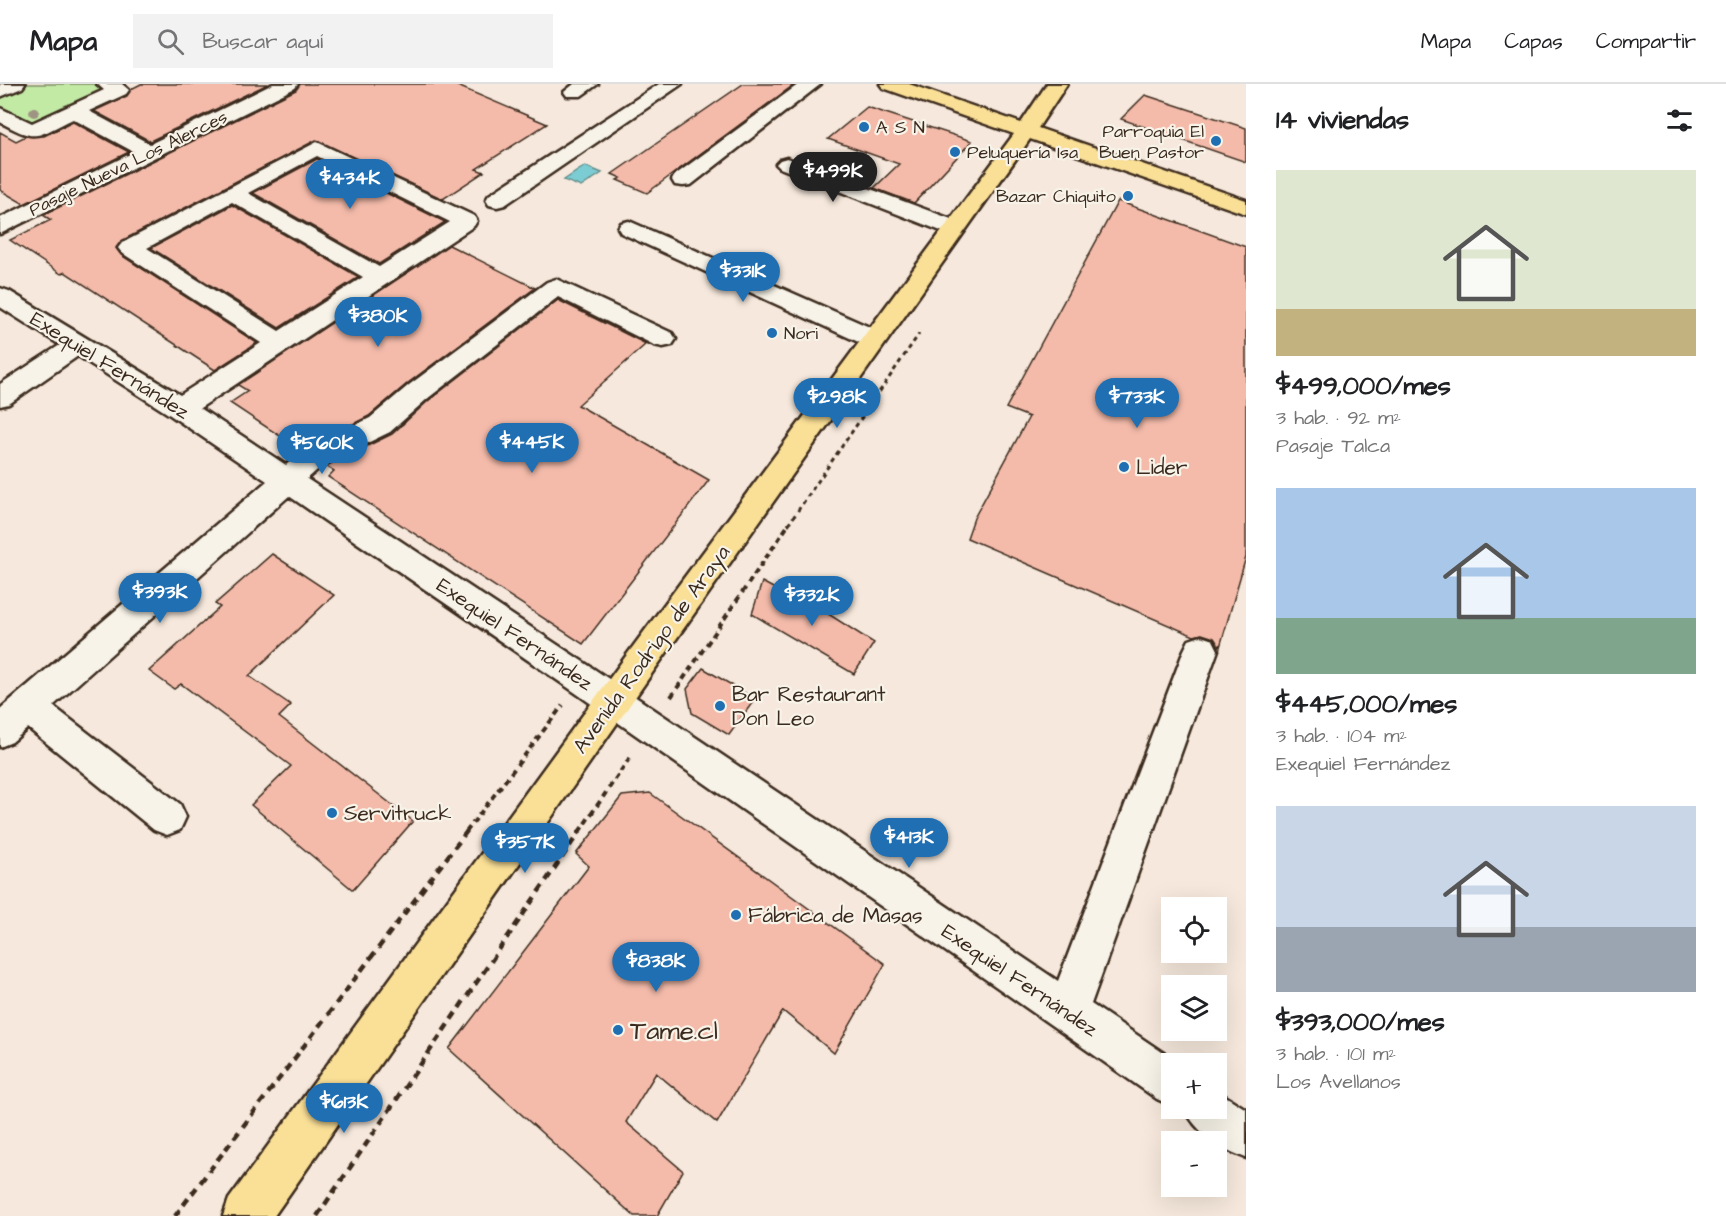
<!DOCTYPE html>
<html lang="es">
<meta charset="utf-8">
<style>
:root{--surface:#fff;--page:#f2f2f2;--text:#202124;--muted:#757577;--line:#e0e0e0;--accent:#1f6fb2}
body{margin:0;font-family:"Architects Daughter",sans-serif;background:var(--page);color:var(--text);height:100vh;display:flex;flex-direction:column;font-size:22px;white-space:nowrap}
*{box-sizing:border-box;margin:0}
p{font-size:20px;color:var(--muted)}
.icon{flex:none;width:33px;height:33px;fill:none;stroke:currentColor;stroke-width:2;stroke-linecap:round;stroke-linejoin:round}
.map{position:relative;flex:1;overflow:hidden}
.drawer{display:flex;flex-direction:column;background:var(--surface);width:480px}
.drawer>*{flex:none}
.fabs{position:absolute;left:1161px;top:813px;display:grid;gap:12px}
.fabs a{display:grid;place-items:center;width:66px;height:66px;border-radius:0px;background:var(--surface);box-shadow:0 6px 24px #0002;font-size:30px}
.price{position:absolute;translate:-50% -51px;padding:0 14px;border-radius:21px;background:var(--accent);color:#fff;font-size:20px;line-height:39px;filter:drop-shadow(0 2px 3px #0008)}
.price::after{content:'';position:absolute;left:50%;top:36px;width:18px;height:14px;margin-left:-9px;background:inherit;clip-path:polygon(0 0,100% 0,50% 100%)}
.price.on{background:#222;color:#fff}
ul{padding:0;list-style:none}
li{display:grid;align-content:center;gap:12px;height:318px;padding:0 30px}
li span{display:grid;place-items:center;height:186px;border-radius:0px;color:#555}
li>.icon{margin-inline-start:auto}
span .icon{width:108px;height:108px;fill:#fffc;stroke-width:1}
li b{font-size:26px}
h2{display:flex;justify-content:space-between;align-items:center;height:72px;padding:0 30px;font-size:26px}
header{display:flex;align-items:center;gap:36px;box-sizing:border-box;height:84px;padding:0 30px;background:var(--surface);border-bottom:2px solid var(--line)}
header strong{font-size:28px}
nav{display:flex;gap:33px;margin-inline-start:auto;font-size:21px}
.search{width:420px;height:54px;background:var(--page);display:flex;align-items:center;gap:15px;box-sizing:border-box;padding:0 21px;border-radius:0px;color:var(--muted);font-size:22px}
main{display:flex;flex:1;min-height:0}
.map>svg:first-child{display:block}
</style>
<header>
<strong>Mapa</strong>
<div class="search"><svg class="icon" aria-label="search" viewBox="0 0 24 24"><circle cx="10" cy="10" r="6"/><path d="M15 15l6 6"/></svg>Buscar aquí</div>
<nav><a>Mapa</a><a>Capas</a><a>Compartir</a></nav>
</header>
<main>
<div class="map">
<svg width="1246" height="1132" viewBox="0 0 1246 1132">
<rect width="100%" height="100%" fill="#f6e8dc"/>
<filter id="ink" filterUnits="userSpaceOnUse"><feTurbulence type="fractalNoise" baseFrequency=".0167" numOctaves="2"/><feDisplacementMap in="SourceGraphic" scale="12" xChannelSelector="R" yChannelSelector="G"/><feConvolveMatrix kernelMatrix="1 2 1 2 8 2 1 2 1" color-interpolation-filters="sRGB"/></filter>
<g filter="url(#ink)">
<path fill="#c2eaa5" stroke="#7e8a62" stroke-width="1.5" d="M24,0H94L108,7L33,42L0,23V10Z"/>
<path fill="#7ccdd3" stroke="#628c8b" stroke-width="1.5" d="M585,82L602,89L581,103L564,96Z"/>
<path fill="#f4bbaa" stroke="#3b2a1e" stroke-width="1.5" d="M141,0H268L150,57L94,27L127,12L131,5Z
M300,0H453L547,40L476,85L484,88L443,115L316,56L121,157L116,164L121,171L257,259L215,286L65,188L61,190L10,156L51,136L43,131L296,6Z
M743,0H795L647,109L617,96L621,94L612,90Z
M1145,11L1246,44V78L1121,35Z
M867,23L972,57L914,119L874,104L899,80L828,55Z
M73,38L129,68L24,120L0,106V48L16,57L26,52H44Z
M317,75L445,138L379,180L253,109Z
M1118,117L1246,163V473L1220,563L1214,554L1202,550L1194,552L967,454L974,434L1029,333L1006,324Z
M232,121L359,193L279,244L151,164Z
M449,161L535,204L408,299L369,332L301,366L230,319L248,307L238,301Z
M558,216L646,260L578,321L709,396L583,560L328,393L334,387L326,382L392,350L428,317Z
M272,470L334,511L249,592L291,621L279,633L413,737L353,806L251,721L291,682L181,600L174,605L149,587L220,523L215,520Z
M762,498L790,513L794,508L874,559L854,590L752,530Z
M703,584L755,615L729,651L692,629L687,605Z
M650,709L885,880L834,969L783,927L717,1039L656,989L626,1038L683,1087L657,1132H634L449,965L589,782L576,770L622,712Z"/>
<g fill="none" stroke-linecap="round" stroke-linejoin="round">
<defs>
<path id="minor" d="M0,0H25L22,4L0,13Z
M97,0H122L129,6L126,10L89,27L150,60L273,0H298L295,4L0,150V134L134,68L73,35C35,53 38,59 0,38V24L32,39L104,6Z
M574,0H598L581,12H567L564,8Z
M659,0H682L505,121L497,123L489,121L486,116L489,111Z
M799,0H821L691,101L683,102L675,101L672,96L675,91Z
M317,58L474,132L477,137L474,142L200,324L286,381L304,366L370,334L409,301L547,198L556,195L672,249L676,255L672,261L663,263L654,261L558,213L427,315L390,348L324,380L307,395L594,585L1058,897L1184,566L1189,556L1201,552L1213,556L1218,566L1091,920L1180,980H1172V1022L1157,1015L570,605L289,412L53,622L180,720L186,733L180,746L167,751L154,746L28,644L12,658L0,663V625L267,397L170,331L78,272L9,320L0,322V300L60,261L0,223V204L9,207L180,311L261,259L122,169L118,164L122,159ZM317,72L450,138L379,183L248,109ZM232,118L363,193L279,247L147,164Z
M787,74L962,139L965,144L962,149L954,151L946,149L780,84L776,80L780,76Z
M629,137L883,249L887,255L883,261L874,263L865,261L621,149L618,144L621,139Z
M1216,1006L1246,1025V1074C1222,1065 1195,1049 1185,1024H1216Z"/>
<path id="major" d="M880,0H909L1021,39L1047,0H1067L1038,44L1246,116V130L1030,55L650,592L274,1132H223L229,1115L626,572L1014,50L883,4Z"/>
</defs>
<use href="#minor" stroke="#3b2a1e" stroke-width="5"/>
<use href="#major" stroke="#3b2a1e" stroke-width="5"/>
<path stroke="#3b2a1e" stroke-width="3" stroke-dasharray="4.5 4" stroke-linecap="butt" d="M788,441L919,250"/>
<path stroke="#3b2a1e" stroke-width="4" stroke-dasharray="6 4.5" stroke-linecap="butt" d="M671,613L789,440
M466,748L563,621
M579,748L631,672"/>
<path stroke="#3b2a1e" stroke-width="4.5" stroke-dasharray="8 6" stroke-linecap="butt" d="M175,1132L467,747
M317,1132L580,747"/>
<use href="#minor" fill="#f7f3e8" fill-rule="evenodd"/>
<use href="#major" fill="#fadf96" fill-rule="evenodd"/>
</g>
<circle fill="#9e9482" cx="34" cy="28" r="5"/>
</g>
<g fill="#1f6fb2" stroke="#f7f3e8" stroke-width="2">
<circle cx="864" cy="43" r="6"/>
<circle cx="1216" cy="57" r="6"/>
<circle cx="955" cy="68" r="6"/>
<circle cx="1128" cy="112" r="6"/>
<circle cx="772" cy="249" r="6"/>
<circle cx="1124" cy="383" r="6"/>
<circle cx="720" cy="622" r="6"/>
<circle cx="332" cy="729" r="6"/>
<circle cx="736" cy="831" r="6"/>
<circle cx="618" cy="946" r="6"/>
</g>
<g text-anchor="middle" stroke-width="4.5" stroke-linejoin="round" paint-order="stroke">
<g font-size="18" fill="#3b2a1e" stroke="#f7f3e8" text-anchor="start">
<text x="876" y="49">A S N</text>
<text x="1204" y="53" text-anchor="end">Parroquia El<tspan x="1204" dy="21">Buen Pastor</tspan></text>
<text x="967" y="74">Peluquería Isa</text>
<text x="1116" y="118" text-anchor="end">Bazar Chiquito</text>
<text x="784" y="255">Nori</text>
</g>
<g font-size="18" fill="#3b2a1e" stroke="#f7f3e8">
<text transform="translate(128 79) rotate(-26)" y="6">Pasaje Nueva Los Alerces</text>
</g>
<g font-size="21" fill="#3b2a1e" stroke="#f7f3e8">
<text transform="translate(110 281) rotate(32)" y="7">Exequiel Fernández</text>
<text transform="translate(515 550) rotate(34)" y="7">Exequiel Fernández</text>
<text transform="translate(651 565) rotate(-54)" y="7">Avenida Rodrigo de Araya</text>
<text transform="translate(1020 896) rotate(34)" y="7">Exequiel Fernández</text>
</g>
<g font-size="21" fill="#3b2a1e" stroke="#f7f3e8" text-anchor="start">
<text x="1136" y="390">Lider</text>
<text x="732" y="617">Bar Restaurant<tspan x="732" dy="24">Don Leo</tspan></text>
<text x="344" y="736">Servitruck</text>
<text x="748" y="838">Fábrica de Masas</text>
</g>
<g font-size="26" fill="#3b2a1e" stroke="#f7f3e8" text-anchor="start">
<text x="630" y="955">Tame.cl</text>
</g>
</g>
</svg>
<div class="fabs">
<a><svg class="icon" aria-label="locate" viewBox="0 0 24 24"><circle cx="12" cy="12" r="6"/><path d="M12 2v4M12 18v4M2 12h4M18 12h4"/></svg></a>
<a><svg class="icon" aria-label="layers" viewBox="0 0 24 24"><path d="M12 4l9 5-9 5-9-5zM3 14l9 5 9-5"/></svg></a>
<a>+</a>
<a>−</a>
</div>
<b class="price on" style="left:833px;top:119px">$499K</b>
<b class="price" style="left:350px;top:126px">$434K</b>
<b class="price" style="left:743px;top:219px">$331K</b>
<b class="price" style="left:378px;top:264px">$380K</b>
<b class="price" style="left:837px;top:345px">$298K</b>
<b class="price" style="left:1137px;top:345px">$733K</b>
<b class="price" style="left:532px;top:390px">$445K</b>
<b class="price" style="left:322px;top:391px">$560K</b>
<b class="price" style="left:160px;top:540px">$393K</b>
<b class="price" style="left:812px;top:543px">$332K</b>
<b class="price" style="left:909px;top:785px">$413K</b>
<b class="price" style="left:525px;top:790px">$357K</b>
<b class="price" style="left:656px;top:909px">$838K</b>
<b class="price" style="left:344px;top:1050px">$613K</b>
</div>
<section class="drawer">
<h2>14 viviendas<svg class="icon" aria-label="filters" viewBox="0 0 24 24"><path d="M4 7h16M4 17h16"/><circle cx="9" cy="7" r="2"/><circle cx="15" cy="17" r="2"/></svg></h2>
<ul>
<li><span style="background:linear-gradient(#dfe7d0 75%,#c2b280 0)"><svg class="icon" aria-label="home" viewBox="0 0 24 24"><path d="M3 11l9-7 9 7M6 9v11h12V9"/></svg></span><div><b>$499,000/mes</b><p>3 hab. · 92 m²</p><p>Pasaje Talca</p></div></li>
<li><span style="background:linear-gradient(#a9c7e8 70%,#7fa58c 0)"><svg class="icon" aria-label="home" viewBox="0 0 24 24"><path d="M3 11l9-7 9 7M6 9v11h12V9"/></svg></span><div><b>$445,000/mes</b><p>3 hab. · 104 m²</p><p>Exequiel Fernández</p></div></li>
<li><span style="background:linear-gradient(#c9d6e8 65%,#9aa5b1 0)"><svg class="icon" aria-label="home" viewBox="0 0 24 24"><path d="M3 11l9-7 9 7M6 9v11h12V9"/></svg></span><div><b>$393,000/mes</b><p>3 hab. · 101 m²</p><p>Los Avellanos</p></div></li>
</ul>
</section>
</main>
